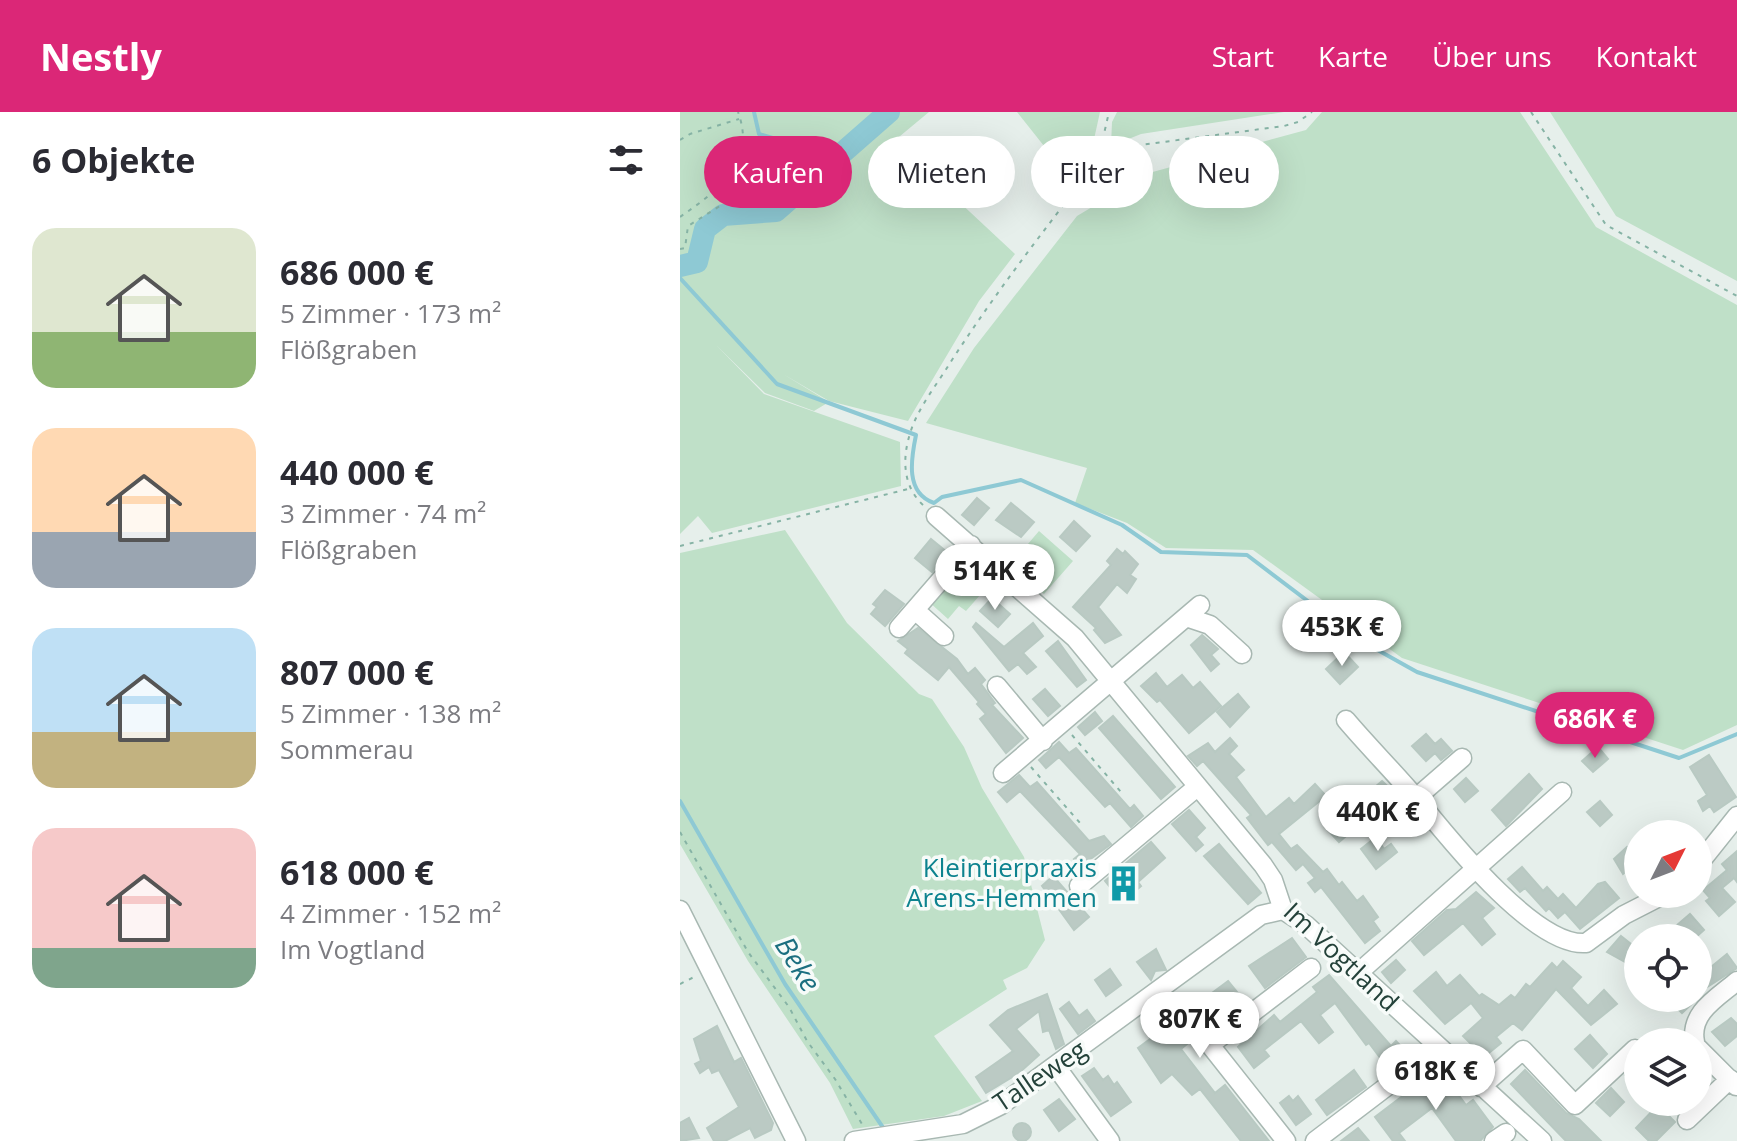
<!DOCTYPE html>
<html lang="de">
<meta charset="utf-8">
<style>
:root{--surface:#fff;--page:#f2f2f3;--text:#2b2b33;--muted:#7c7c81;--accent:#db2777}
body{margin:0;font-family:"Open Sans",sans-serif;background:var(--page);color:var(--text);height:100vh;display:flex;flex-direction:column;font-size:30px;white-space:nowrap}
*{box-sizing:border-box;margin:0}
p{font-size:26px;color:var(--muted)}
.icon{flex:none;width:44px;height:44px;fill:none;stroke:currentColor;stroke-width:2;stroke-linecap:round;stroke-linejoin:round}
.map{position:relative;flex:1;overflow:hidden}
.sheet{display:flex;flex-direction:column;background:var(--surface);width:680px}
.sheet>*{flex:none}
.hud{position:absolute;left:24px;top:24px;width:760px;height:72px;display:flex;gap:16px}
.needle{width:52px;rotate:48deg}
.tools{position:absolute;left:944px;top:708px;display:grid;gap:16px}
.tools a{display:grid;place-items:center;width:88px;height:88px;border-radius:50%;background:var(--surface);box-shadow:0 8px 32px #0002;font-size:40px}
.price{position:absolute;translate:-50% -68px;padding:0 18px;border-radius:28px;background:#fff;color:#222;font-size:26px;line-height:52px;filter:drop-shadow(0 2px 4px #0008)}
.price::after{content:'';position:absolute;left:50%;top:48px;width:24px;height:18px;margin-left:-12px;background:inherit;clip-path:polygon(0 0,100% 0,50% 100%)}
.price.active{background:var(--accent);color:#fff}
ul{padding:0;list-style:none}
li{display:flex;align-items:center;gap:24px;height:200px;padding:0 32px}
li span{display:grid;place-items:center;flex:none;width:224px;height:160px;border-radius:24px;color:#555}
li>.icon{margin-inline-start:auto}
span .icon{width:96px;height:96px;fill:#fffc;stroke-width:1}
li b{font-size:34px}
h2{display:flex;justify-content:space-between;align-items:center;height:96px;padding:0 32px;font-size:34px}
.tag{padding:0 28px;border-radius:36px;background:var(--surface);box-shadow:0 8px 32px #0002;font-size:28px;line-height:72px}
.tag.active{background:var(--accent);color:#fff}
header{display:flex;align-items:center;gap:48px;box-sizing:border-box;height:112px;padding:0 40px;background:var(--accent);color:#fff}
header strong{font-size:38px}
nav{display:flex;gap:44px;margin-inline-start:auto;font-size:28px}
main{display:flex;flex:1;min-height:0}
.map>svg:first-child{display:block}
</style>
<header>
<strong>Nestly</strong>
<nav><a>Start</a><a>Karte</a><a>Über uns</a><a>Kontakt</a></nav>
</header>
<main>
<section class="sheet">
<h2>6 Objekte<svg class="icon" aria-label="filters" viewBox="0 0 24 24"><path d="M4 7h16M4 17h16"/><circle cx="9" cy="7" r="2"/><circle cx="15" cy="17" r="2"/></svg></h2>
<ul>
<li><span style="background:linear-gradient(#dfe7d0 65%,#8fb573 0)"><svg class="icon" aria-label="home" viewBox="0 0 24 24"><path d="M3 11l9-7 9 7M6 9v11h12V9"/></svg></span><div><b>686 000 €</b><p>5 Zimmer · 173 m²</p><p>Flößgraben</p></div></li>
<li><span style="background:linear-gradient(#ffd9b3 65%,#9aa5b1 0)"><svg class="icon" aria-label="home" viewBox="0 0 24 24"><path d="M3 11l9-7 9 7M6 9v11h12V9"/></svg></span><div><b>440 000 €</b><p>3 Zimmer · 74 m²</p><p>Flößgraben</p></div></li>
<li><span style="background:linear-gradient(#bfe0f5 65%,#c2b280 0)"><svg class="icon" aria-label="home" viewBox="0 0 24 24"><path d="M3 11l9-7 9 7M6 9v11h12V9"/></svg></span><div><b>807 000 €</b><p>5 Zimmer · 138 m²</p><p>Sommerau</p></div></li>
<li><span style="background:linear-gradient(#f6c9c9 75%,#7fa58c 0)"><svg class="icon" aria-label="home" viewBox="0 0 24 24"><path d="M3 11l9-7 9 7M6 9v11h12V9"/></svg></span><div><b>618 000 €</b><p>4 Zimmer · 152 m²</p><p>Im Vogtland</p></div></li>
</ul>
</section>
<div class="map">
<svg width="1057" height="1029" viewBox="0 0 1057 1029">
<rect width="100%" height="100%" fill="#e6efeb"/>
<path fill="#bfe0c8" d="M0,0H249L190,49L215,30L335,142L299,189L228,309L149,289L103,262L149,290L134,299L85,281L36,233L84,282L220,330L221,374L32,421L18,404L0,422Z
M337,0H420L409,50L395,73Z
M437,0H604L461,22L431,34L432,10Z
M642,0H840L916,115L1057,193V613L1003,638L722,546L573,438L486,436L447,411L395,391L407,356L246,311L294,236L397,104L469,61L626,18Z
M870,0H1057V169L936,104Z
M105,418L167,511L239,582L252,587L284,635L302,676L344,745L365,828L347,856L323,868L327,877L254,924L302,989L264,1004L173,1017L150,971L68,849L0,732V441Z
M359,419L393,449L364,482L330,453Z
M285,447L296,449L315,466L286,499L279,494L268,507L248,489Z"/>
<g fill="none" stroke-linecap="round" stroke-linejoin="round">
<path stroke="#8ec9d4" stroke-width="4" d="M74,0L79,22L106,30L121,78
M0,166L97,272L236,323C231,347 225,381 254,391L262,385L341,368L442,413L481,440L567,443L678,527L737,560L999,646L1057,622
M0,689L105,872L204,1017"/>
<path stroke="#8ec9d4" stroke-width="22" d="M0,154L17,150L25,117L43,103L96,99L209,0"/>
</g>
<path fill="#bbcac4" stroke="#b8c9c2" stroke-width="2" d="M297,386L309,396L294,413L282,403Z
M331,391L354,410L341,425L316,408Z
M394,409L410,424L396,439L380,425Z
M251,427L268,441L252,460L235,446Z
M437,437L443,442L445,439L458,452L450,463L456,467L447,481L437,472L418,495L441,523L425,531L414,518L416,516L393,495L431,453L427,449Z
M205,478L224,492L205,514L191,502L197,495L193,492Z
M312,486L330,502L318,515L300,499Z
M296,511L324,535L353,511L363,524L343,541L356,555L347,562L338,552L329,559L293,515Z
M238,516L277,547L288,562L295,556L305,568L301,572L315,591L312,593L343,626L326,641L300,607L306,602L297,592L299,590L269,555L258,568L225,541L228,537L218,529Z
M522,523L538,537L531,543L539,552L531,559L511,533Z
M378,529L406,568L397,575L366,539Z
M664,540L678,555L660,572L646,557Z
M476,561L487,575L502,563L513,576L520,570L541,594L509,621L480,588L477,590L461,574Z
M365,577L380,594L368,604L353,587Z
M558,582L569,595L550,615L537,600Z
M415,600L422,609L405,623L398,615Z
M433,604L495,675L481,687L419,616Z
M746,622L755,632L761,627L772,639L761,648L755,641L746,649L732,634Z
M550,626L557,634L549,642L564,658L556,665L586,705L609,686L614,692L635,672L646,684L599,722L611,737L617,733L643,760L647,757L659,773L662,770L677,789L683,784L698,805L693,809L700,819L685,831L641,775L635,780L628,771L635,766L623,752L616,758L592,730L588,733L567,706L571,703L523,649L517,654L508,644L528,631L535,640Z
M379,630L389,641L396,636L450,697L454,693L463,704L451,715L430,691L425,695L379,645L366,656L359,648Z
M918,635L928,647L913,660L902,649Z
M1029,643L1056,685L1034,700L1030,694L1023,699L1018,689L1027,683L1010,655Z
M849,662L862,677L826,714L812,698Z
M339,663L350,675L357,670L409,729L424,724L431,732L401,754L394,747L400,742L340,679L327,690L318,680Z
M786,666L798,679L785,690L774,677Z
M702,669L718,684L702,699L688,681Z
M920,689L932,703L920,714L907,700Z
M509,698L525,716L516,725L523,733L516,739L492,712Z
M658,704L672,719L659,730L645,715Z
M696,725L704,737L711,732L717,740L696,757L681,737Z
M471,730L485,746L458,770L461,774L442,790L425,769Z
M539,732L581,781L568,792L524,744Z
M947,735L958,747V768L948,757L943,762L934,747Z
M1057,739V770L1054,766L1042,776L1055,790L1039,804L1026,789L1030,786L1023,778L1047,758L1042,752Z
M842,755L863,779L867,775L878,787L883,782L896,796L918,772L925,770L939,786L900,817L885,800L878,806L869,796L866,799L845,776L840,780L828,767Z
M373,764L409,805L394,818L362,774Z
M796,780L814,796L802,806L815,822L802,833L783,811L744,843L732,829L767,798L776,797Z
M1010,802L1024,818L1015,826H1008L997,813Z
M941,824L956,836L945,850L927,840Z
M612,826L626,845L585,876L569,854Z
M476,837L486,858L475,859L471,868L457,850Z
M1047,842L1057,856L1027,875L1018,858L1027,850L1031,855Z
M716,848L725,858L711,871L702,860Z
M883,849L901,865L891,876L908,894L924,878L937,892L911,913L876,877L842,918L833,911L816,925L821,931L804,945L783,924L803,906L791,891L765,912L734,879L756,860L767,874L780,863L799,884L802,882L819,893L831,883L835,886L846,872L850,875L872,851L877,856Z
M430,857L441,873L426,884L415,868Z
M649,863L711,934L716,929L729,943L711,956L704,951L689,931L686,933L655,891L640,903L653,920L639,931L621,909L584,938L589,944L574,956L558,935L594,903L600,910L637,880L633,875Z
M548,869L562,886L501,937L535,981L545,973L589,1029H561L520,977L512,983L492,962L481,971L458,936Z
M367,882L384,932L376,937L369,918L363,920L359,899L336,917L359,943L339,961L306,981L296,965L333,939L310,913L328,898Z
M1002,886H1018L1002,901L994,893Z
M389,890L399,904L407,898L415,909L398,922L380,897Z
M1051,906L1057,912V924L1045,934L1032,920Z
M37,914L54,950L61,946L93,1011L91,1018L75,1026L70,1016L45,1029H34L27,1016L59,995L39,958L32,961L29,955L20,961L15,952L21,949L14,927Z
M910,923L927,942L913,956L895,937Z
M958,951V975L945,963Z
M414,956L423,968L428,964L434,973L437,970L451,990L431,1004L402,964Z
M674,958L686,975L647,1003L636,988Z
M845,958L886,1001L899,1007L921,1029H886L831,972Z
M753,961L763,974L769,970L786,993L793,988L813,1015L800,1029H776L752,996L719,1021L725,1029H713L695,1005Z
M931,976L944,990L930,1004L916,991Z
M609,984L613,989L618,984L631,1002L616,1013L600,991Z
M379,987L395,1007L379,1019L364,998Z
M978,993L995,1010L976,1029H969L956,1016Z
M9,1006L19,1026L0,1029V1011Z
M333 1020a9 9 0 1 1 18 0a9 9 0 1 1-18 0Z
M678,1016L689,1029H661Z"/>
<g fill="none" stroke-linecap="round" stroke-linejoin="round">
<defs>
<path id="minor" d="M256,404L395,526L583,753L593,768L603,798L626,813L862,1029
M235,498L264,524
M506,505L530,513L562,542
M219,516L291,433
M317,574L363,629
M666,608C688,634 713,659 736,686C767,724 854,835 906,831L944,803L985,782
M323,661L520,493
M736,686L782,646
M1018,753L1057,704
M399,774L517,675
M0,798L116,1029
M677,862L882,680
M1015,930C1009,901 1037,886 1057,869
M1018,936L1056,974
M377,956L430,1029
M801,975L843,938L895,993L955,937
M1007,1008L1050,967
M174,1029L283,1012L321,993L581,803L603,798
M606,1029L530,933L631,856
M635,1029L735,953
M814,1029L826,1021"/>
</defs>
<use href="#minor" stroke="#a8b8b2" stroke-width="21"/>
<path stroke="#86b3a5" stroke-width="2" stroke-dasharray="4 6" stroke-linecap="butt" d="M851,0L926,113L1057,184
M0,28L10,22L59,7
M418,48L429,0
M0,105C38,78 77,52 58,0
M0,137L5,136L8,114L51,87L71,92L80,86V54L64,32
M243,393C224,375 222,350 229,325C236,298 256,274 270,251C316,180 366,115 418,49L436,38L453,34L604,14L618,10L632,0
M0,434L228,377
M392,623L441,680
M351,655L400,711
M0,720L68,840L109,895L127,929L155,967L182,1012
M0,872L14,865"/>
<use href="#minor" stroke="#fff" stroke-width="18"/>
</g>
<defs>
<symbol id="building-bare" viewBox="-9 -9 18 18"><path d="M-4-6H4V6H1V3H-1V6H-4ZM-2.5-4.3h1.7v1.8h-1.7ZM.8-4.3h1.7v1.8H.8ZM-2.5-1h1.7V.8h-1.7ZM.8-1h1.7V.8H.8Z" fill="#0f9aa8" stroke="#f7fbf9" stroke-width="2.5" paint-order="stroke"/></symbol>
</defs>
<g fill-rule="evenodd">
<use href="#building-bare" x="418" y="746" width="51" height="51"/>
</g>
<g text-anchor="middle" stroke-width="7" stroke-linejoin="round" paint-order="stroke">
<g font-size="26" fill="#0d838f" stroke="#f7fbf9" text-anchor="end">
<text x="417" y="765">Kleintierpraxis<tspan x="417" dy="30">Arens-Hemmen</tspan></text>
</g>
<g font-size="26" fill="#24423a" stroke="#f7fbf9">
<text transform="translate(661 845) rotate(43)" y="9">Im Vogtland</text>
<text transform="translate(360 964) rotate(-34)" y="9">Talleweg</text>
</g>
<g font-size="28" font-style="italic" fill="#1c6f80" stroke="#f7fbf9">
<text transform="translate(118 852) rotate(58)" y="10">Beke</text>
</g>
</g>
</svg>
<div class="tools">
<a><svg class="needle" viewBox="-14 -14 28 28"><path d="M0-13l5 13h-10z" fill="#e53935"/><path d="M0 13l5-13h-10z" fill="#7c7c81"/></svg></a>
<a><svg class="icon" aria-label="locate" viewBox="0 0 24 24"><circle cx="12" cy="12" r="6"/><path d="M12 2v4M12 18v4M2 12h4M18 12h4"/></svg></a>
<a><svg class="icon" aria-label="layers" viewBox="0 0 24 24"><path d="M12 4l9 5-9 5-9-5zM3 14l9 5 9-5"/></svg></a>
</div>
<b class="price" style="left:315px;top:500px">514K €</b>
<b class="price" style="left:662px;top:556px">453K €</b>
<b class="price active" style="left:915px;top:648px">686K €</b>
<b class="price" style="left:698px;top:741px">440K €</b>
<b class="price" style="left:520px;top:948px">807K €</b>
<b class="price" style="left:756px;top:1000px">618K €</b>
<div class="hud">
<a class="tag active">Kaufen</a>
<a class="tag">Mieten</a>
<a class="tag">Filter</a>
<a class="tag">Neu</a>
</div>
</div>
</main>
